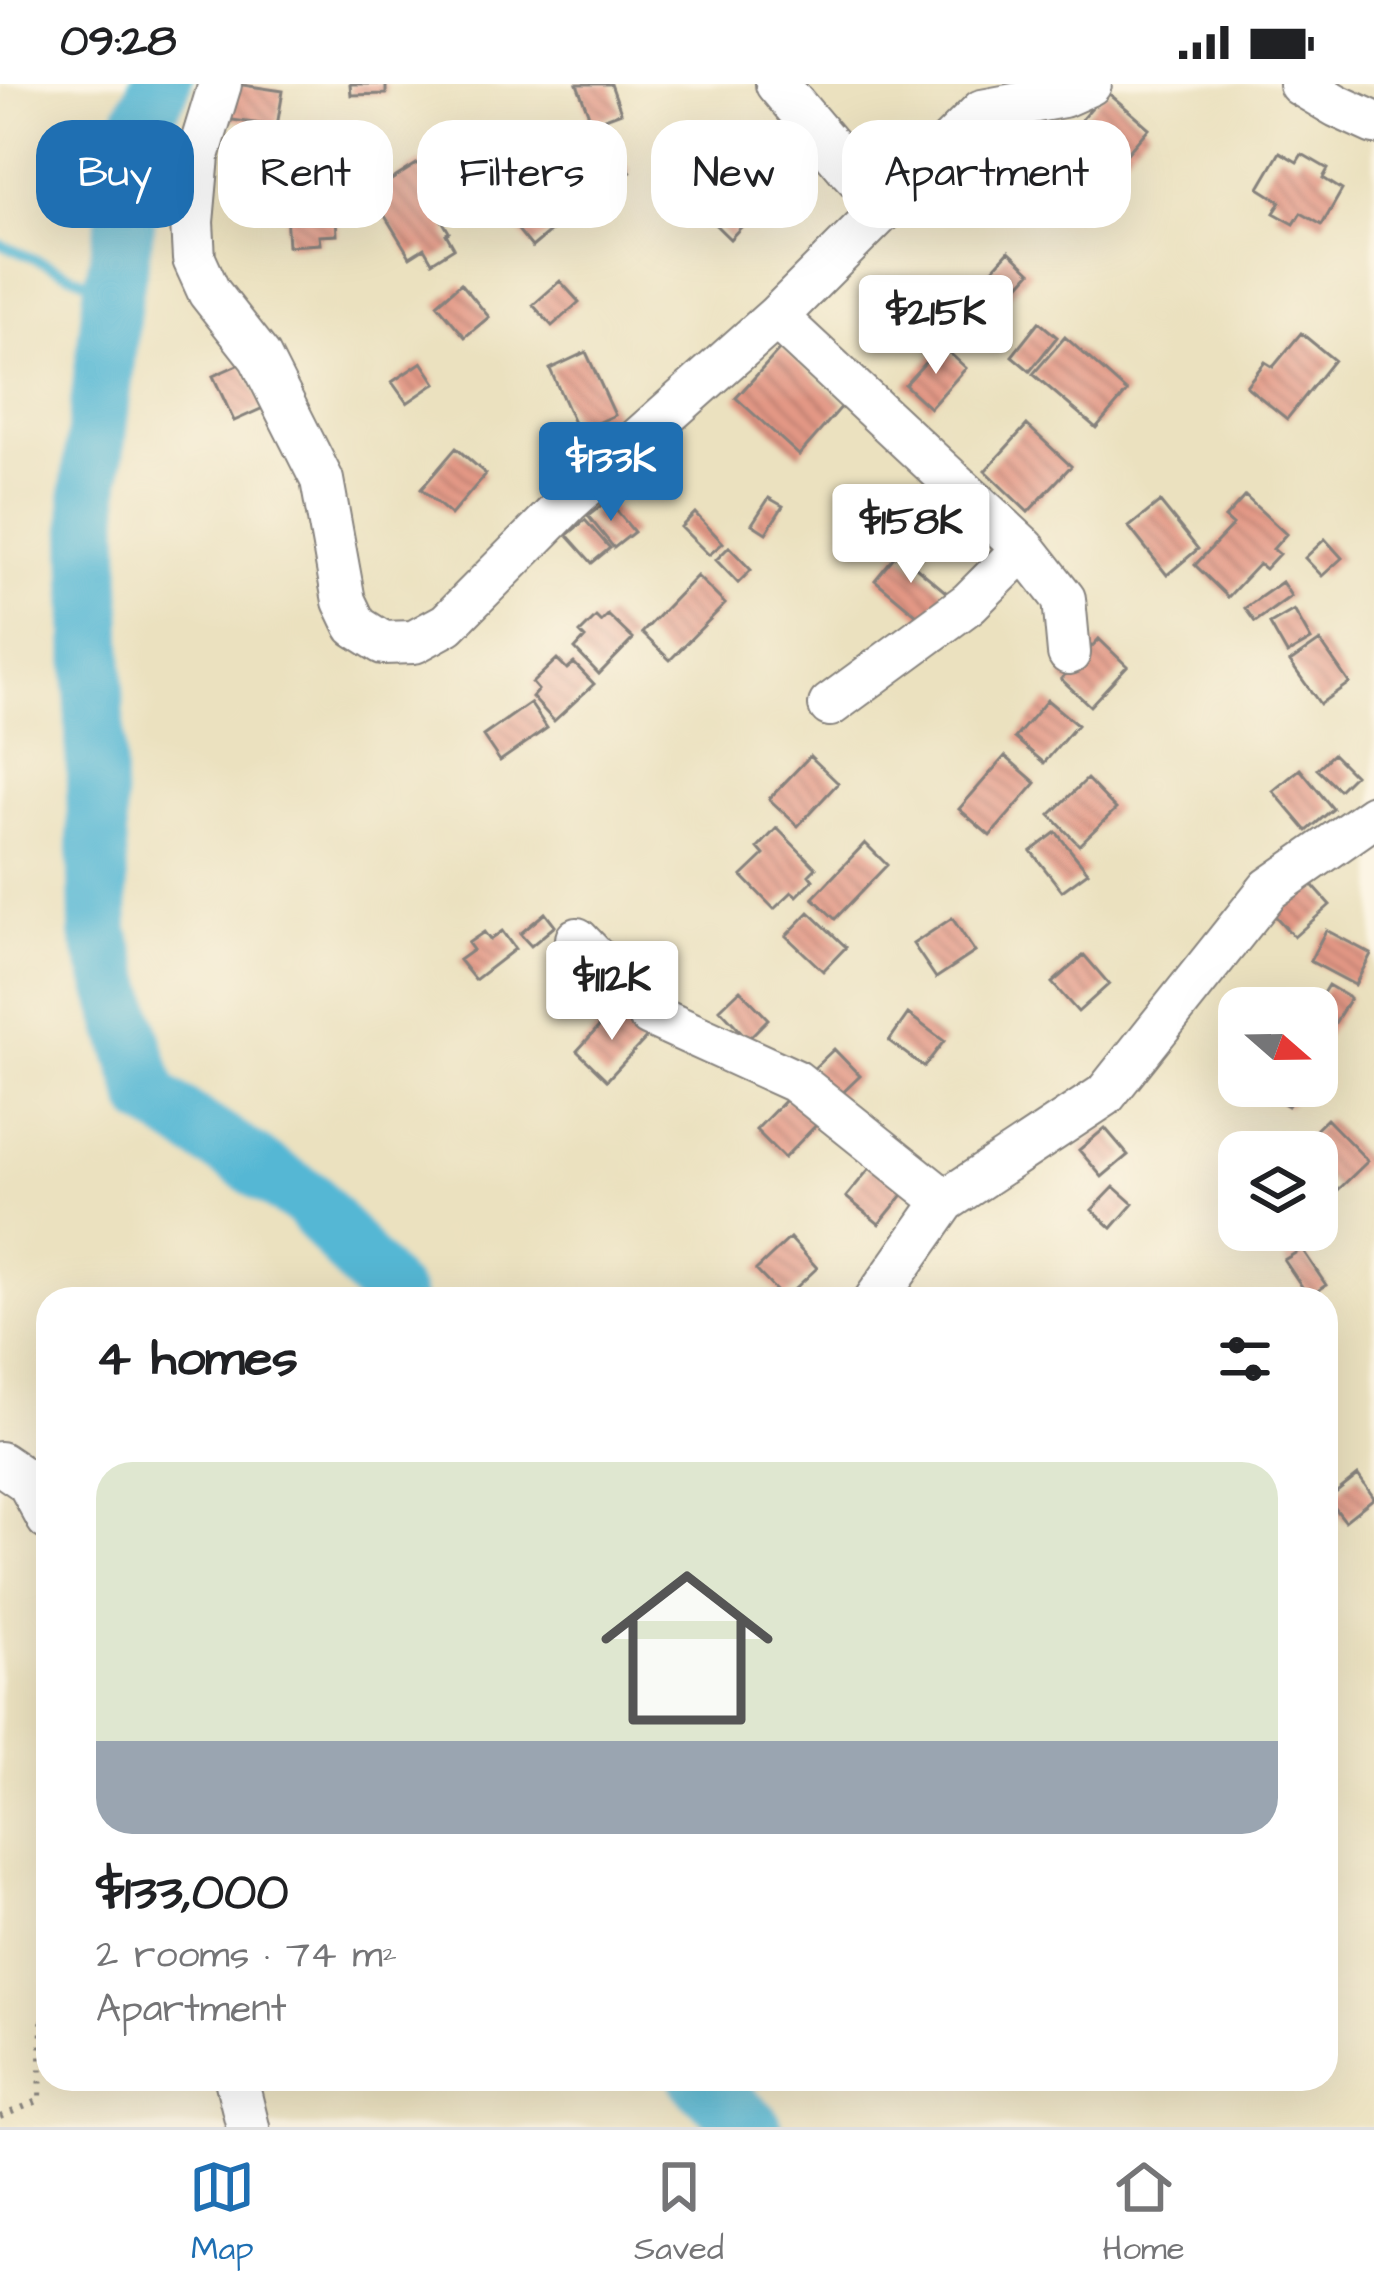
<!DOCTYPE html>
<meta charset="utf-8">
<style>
:root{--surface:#fff;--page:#f6f6f6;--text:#202124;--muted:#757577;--line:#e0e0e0;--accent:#1f6fb2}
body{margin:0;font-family:"Architects Daughter",sans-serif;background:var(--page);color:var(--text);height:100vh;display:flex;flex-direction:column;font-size:45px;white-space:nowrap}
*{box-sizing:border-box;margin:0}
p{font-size:39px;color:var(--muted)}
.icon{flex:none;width:66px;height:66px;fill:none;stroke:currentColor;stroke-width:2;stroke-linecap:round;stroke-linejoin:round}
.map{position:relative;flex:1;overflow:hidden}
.panel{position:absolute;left:36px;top:1203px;width:1302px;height:804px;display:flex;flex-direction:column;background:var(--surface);border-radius:36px;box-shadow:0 12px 48px #0002}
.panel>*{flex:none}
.guide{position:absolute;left:36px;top:36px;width:1302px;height:108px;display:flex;gap:24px}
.needle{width:78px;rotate:110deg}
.controls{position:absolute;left:1218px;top:903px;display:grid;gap:24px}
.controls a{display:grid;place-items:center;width:120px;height:120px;border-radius:24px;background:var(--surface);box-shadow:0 12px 48px #0002;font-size:60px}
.price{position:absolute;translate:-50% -102px;padding:0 27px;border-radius:12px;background:#fff;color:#222;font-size:39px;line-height:78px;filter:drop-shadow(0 3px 6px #0008)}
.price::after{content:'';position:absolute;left:50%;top:72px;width:36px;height:27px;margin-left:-18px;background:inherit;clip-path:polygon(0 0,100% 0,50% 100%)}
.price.current{background:var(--accent);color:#fff}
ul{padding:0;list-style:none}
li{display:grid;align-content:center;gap:24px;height:636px;padding:0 60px}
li+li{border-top:3px solid var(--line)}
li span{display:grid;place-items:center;height:372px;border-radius:36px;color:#555}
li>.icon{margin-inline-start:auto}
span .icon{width:216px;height:216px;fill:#fffc;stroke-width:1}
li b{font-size:51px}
h2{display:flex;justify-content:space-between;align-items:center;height:144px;padding:0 60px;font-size:51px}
.pill{padding:0 42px;border-radius:36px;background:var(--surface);box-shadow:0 12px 48px #0002;font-size:42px;line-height:108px}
.pill.current{background:var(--accent);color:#fff}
.status{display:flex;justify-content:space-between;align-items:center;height:84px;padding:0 60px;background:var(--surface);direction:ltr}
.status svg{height:33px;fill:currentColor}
.tab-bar{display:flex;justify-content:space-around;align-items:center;height:168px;border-top:3px solid var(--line);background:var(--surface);font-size:33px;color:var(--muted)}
.tab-bar a{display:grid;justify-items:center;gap:6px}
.tab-bar .current{color:var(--accent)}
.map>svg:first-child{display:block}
</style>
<div class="status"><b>09:28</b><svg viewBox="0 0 49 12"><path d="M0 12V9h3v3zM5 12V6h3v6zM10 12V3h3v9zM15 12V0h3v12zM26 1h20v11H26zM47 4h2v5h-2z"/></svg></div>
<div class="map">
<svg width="1374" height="2043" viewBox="0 0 1374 2043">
<defs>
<pattern id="building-back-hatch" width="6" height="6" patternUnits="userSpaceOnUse" patternTransform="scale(3)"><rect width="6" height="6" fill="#e39885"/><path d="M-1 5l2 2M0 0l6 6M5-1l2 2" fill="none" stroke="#b87c6e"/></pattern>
</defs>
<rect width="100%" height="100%" fill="#fcf5e5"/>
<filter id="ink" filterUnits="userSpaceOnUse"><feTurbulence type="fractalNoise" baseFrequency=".00833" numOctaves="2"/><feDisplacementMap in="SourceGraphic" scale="24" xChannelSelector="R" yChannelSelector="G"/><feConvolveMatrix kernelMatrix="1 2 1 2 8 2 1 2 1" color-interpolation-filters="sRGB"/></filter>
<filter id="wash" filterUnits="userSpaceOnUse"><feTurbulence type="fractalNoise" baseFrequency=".004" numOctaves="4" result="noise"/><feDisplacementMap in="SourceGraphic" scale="48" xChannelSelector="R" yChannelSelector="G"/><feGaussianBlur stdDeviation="2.7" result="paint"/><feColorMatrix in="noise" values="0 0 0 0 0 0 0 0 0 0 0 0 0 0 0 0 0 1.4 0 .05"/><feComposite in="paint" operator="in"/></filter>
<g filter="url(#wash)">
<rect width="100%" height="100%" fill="#ebe1bf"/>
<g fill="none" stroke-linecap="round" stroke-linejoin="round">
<path stroke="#55b7d4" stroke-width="10" d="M0,160L113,209"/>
<path stroke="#55b7d4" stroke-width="60" d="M161,0L143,35L113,209L90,406L99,849L149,1013L308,1116L394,1215
M699,1995L752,2043"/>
</g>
<g id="blocks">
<path fill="url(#building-back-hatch)" d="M236,0L283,7L277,42L225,35Z
M350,0H386V10L351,11Z
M577,0H611L621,28L592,39Z
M1106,7L1149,44L1112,87L1069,50Z
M611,51L622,67L618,69L631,88L605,106L582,71Z
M291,55L335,58L333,94L289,90Z
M1280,68L1297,78L1302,70L1328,85L1323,94L1342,106L1322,141L1301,129L1294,140L1274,129L1281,118L1259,104Z
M498,75L522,107L494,127L471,96Z
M421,77L440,108L429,115L449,148L446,150L454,164L432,178L424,164L410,173L371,109Z
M252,79L271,80L268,116L249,114V105H244L246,88H251Z
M693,94L742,142L730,155L681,107Z
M541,108L564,136L532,163L509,135Z
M317,109L318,115L335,113L337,151L319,152L320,160L288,162L285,111Z
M1009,167L1031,188L1005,217L983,196Z
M560,197L579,218L552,242L533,221Z
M461,199L489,233L465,253L437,220Z
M1039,238L1057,253L1030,287L1012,272Z
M1301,249L1334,276L1287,335L1246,302L1265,278L1273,283Z
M1065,253L1127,308L1096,344L1033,290Z
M941,261L966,284L930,324L905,301Z
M781,264L844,320L799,371L736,314Z
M586,268L615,331L578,348L550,285Z
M422,278L436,299L407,319L392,298Z
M242,279L263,324L234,337L213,292Z
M1027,341L1071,382L1028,428L985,387Z
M456,364L486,390L451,431L421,405Z
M1245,412L1286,450L1273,465L1279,470L1265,485L1259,480L1228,513L1195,481L1233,441L1225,434Z
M769,414L783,422L766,449L752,440Z
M608,416L634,448L614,464L588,432Z
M1160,418L1198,465L1167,491L1129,443Z
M695,429L723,459L709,471L681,443Z
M585,436L610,464L592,479L567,451Z
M1325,455L1342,474L1322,492L1305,474Z
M729,463L751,486L738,499L716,476Z
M898,468L947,509L924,537L875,496Z
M697,492L725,520L670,576L642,549Z
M1282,498L1291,512L1255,538L1245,524Z
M1294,526L1311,556L1287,570L1270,540Z
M608,531L633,555L599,590L575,565L585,554L580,549L596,533L601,538Z
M1099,555L1127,582L1090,622L1061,595Z
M1320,557L1349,599L1320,620L1290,578Z
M557,575L567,585L574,579L594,600L554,637L532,613L538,606L532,599Z
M1047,616L1077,641L1044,679L1015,654Z
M530,619L547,644L500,677L483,652Z
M1333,670L1354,691L1339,706L1317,685Z
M810,672L838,699L798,742L769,715Z
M1005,672L1036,699L990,752L959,725Z
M1300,685L1333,725L1307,747L1273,707Z
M1087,695L1116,725L1079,761L1050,731Z
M777,744L816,784L809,791L813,796L797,812L792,808L774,825L742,792L764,771L758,764Z
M1056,748L1088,788L1062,807L1031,767Z
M865,759L887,781L835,835L813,814Z
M1305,793L1330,821L1294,853L1269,825Z
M809,828L846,863L823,887L786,852Z
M545,829L555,842L531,862L520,850Z
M952,834L975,868L936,894L913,860Z
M1326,846L1371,870L1355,901L1310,877Z
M502,847L515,865L475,896L459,876L473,866L468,859L484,848L490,856Z
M1084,871L1109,900L1078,928L1052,899Z
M1328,901L1350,914L1321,962L1317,960V924H1314Z
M740,906L768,935L748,955L720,925Z
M617,923L648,952L607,996L577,967Z
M908,930L944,957L924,983L889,957Z
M834,965L860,992L834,1017L809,989Z
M1270,1002H1300L1288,1022L1266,1009Z
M795,1006L823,1034L784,1074L756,1046Z
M1327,1035L1368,1077L1338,1106L1317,1085V1068H1300L1297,1064Z
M1105,1044L1128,1071L1102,1093L1079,1066Z
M878,1074L911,1101L879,1140L846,1113Z
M1114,1103L1133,1120L1112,1144L1092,1126Z
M790,1154L817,1184L784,1215L756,1186Z
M1302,1165L1326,1201L1309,1213L1284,1176Z
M1358,1391L1374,1414L1345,1437L1328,1415Z"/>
</g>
</g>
<g filter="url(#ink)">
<use href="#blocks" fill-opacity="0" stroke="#86827d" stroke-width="3"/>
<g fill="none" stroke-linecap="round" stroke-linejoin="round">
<defs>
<path id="street" d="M220,0L198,72L192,138L194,175L209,208L260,273L322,396L344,517L356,542L383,559L414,558L447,540L569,417L776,233L982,27L1063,12L1090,0
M777,0L848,84L885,123
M1300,0L1337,22L1374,39
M776,233L1024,464L1064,515L1069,569
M830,621L969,519L1024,464
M577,855L650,931L795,997L945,1117
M876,1215L945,1117L1105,1011L1269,805L1374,732
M0,1379L28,1398L48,1435
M236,1995L248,2043"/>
</defs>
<use href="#street" stroke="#86827d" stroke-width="46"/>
<path stroke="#86827d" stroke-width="6" stroke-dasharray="3 9" stroke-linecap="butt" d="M0,2033L40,2016L42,1939L48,1936"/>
<use href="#street" stroke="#fff" stroke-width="42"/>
</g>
</g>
</svg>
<div class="controls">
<a><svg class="needle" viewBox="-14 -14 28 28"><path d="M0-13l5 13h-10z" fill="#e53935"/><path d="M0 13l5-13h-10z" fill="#757577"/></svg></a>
<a><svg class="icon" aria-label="layers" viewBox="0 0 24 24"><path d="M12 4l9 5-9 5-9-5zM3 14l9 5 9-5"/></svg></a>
</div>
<b class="price" style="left:936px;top:293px">$215K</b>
<b class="price current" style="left:611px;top:440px">$133K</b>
<b class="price" style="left:911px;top:502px">$158K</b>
<b class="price" style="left:612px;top:959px">$112K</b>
<div class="guide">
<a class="pill current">Buy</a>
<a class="pill">Rent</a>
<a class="pill">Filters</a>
<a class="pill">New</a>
<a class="pill">Apartment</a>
</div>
<section class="panel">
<h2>4 homes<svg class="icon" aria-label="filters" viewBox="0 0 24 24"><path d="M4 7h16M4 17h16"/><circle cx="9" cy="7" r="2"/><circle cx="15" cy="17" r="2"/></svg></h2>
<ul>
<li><span style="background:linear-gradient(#dfe7d0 75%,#9aa5b1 0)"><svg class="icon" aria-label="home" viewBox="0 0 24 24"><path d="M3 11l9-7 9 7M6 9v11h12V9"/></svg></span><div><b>$133,000</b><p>2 rooms · 74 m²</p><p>Apartment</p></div></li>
</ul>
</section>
</div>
<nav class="tab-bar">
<a class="current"><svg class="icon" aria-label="map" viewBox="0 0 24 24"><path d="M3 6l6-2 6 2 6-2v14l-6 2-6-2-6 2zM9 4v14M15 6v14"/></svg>Map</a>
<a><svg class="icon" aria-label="saved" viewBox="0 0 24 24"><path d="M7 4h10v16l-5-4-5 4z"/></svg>Saved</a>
<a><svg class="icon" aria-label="home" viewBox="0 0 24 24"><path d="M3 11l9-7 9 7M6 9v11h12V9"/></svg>Home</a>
</nav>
